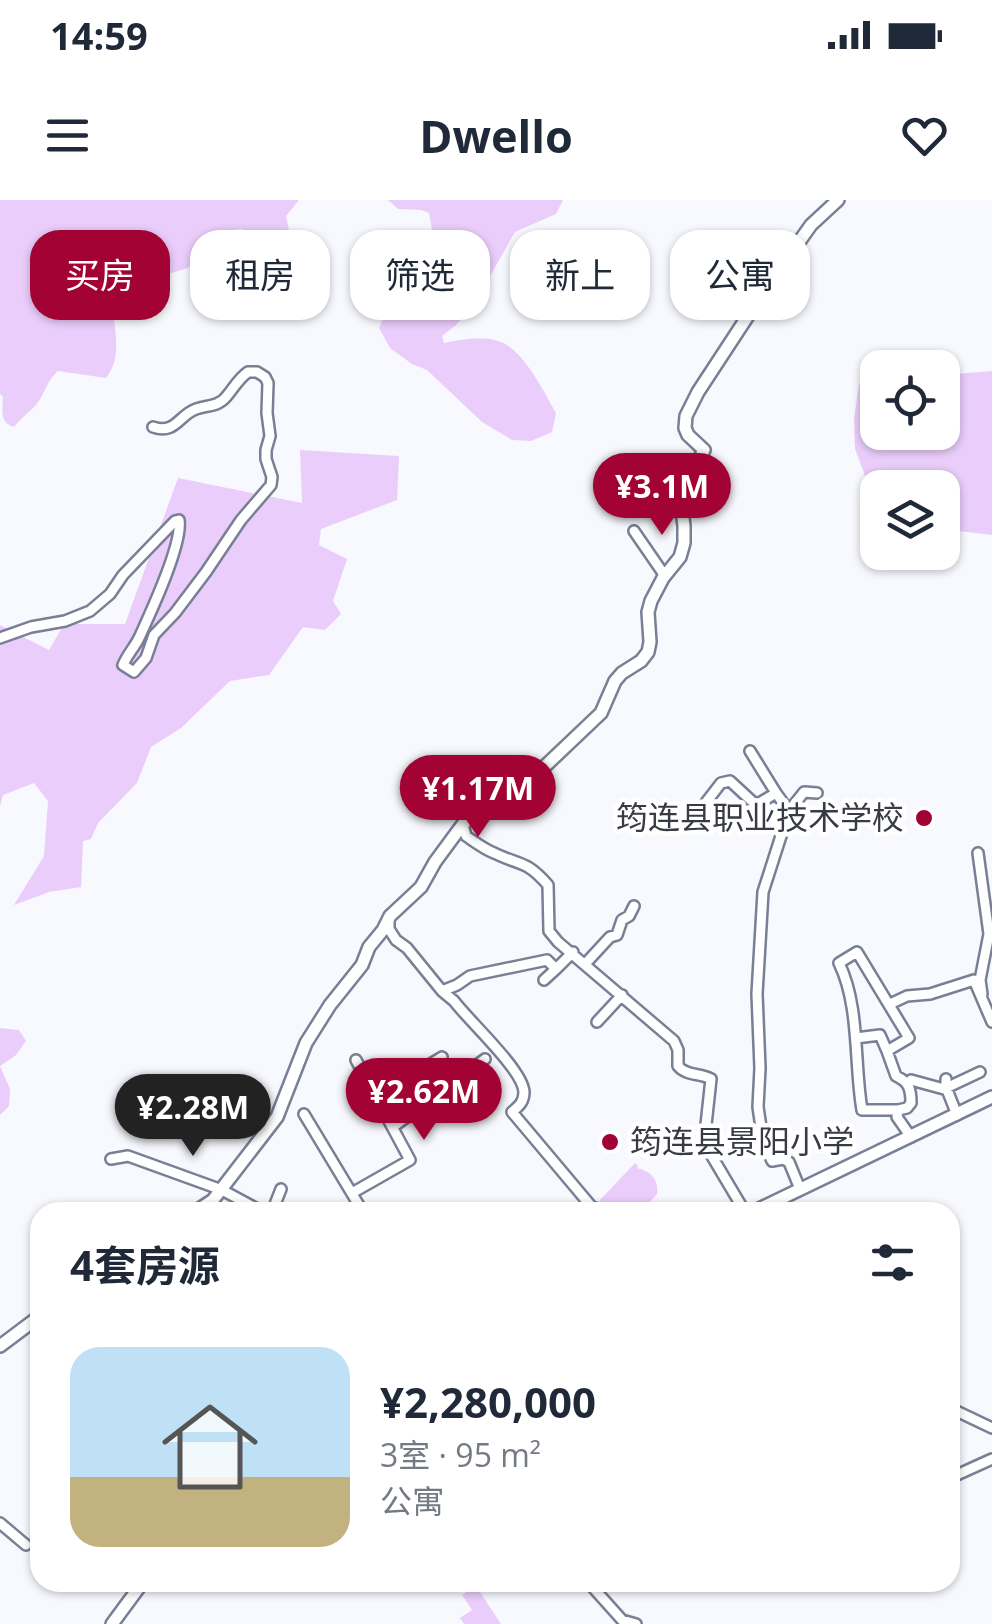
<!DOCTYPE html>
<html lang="zh">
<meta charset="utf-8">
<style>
:root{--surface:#fff;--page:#f6f6f7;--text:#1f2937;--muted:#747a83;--accent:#a20334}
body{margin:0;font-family:"Open Sans","Noto Sans SC",sans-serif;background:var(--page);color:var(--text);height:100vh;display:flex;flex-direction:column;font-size:38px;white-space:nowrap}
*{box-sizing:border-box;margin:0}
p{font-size:32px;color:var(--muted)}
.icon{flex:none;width:55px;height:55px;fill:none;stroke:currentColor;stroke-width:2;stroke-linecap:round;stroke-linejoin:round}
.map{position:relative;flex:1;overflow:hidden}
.details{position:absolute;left:30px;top:1002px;width:930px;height:390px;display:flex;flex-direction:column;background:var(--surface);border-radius:30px;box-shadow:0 2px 8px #0004}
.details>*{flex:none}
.top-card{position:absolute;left:30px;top:30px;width:932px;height:90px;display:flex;gap:20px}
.fabs{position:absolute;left:860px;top:150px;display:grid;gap:20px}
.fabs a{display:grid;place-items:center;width:100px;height:100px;border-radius:20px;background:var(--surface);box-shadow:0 2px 8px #0004;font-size:50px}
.price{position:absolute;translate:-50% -85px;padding:0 22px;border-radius:35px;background:var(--accent);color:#fff;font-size:32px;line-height:65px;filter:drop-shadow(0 2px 5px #0008)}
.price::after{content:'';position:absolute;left:50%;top:60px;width:30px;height:22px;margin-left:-15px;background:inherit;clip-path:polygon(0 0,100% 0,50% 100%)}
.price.active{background:#222;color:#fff}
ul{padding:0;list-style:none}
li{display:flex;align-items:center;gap:30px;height:250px;padding:0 40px}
li span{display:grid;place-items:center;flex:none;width:280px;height:200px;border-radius:30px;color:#555}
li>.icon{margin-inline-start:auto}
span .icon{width:120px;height:120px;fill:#fffc;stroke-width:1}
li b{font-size:42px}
h2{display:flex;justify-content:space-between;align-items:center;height:120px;padding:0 40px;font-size:42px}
.pill{padding:0 35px;border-radius:30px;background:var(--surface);box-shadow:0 2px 8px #0004;font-size:35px;line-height:90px}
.pill.active{background:var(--accent);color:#fff}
.status{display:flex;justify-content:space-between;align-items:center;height:70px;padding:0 50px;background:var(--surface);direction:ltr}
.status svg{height:28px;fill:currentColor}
header{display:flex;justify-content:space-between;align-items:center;height:130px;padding:0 40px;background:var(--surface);font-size:45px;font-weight:700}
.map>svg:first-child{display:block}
</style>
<div class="status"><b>14:59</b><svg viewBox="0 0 49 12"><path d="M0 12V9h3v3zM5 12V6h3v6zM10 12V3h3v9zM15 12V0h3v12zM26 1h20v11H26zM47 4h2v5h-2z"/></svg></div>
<header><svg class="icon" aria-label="menu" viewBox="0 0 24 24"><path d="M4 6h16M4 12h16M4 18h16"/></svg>Dwello<svg class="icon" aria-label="heart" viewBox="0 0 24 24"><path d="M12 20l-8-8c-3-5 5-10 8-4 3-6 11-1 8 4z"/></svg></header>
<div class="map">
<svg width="992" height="1424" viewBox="0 0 992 1424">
<rect width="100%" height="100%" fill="#f8f9fe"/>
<path fill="#eacdfb" d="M0,0H299L286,16L292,44C269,56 256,47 242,29L233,30L188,68L165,75L139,76L109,86C111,115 126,154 106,178L58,171C46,181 44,198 33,208C26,215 20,219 14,227C0,223 2,211 3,197L0,194Z
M388,0H563L556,14L515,32L473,106L455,126L442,136L444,143C463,139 482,135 501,142C524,151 544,192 556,213L552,232L531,241L512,240L482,222L427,170L412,164L390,148L379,128L404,71L424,45L432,29L429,13L421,10L398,9Z
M992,171V335L959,331L943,324L942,288L877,289L867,281L855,249L854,219L859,184L877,179L878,232H942L943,175Z
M300,250L399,256L397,300L321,329L319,345L347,359L333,401L341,414L325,430L303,427L269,475L230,481L181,528L151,547L137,583L98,623L91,639L83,641L81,687L49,692L14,705L44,656L48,601L34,583L3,595L0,606V425L49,450L64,424H125L178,278L302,303Z
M0,828L19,830L26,841L16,855L0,866L10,889L9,906L0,915Z
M635,963L638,966L637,968C651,971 659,980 657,994L641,1012H610L605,1002L602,1004L599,1001Z
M476,1386L501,1424H464L460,1418L472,1410L462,1395Z"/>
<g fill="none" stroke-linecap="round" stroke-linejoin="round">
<defs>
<path id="street" d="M634,331L665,376
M0,438L31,427L65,421L90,411L110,394L123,375L175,321L179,320C183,344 150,414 139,438C134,448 127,455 123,465L134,472L146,458L154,435L175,413L206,372L241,320L271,285L272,277L266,259V250L270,236L267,213L268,183L265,177L257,172H248C238,179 234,188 226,197C218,207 207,205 196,209C179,215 175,235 153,227
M750,551L776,593
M704,605L721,583L730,581L756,605L776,593L789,611
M463,624L466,636C475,642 484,649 494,653C521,666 526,660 548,685L549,731L558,742L674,841L678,850V866C686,876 700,873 711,879L705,934L707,948L745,1012
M978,653L989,734L980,780L982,794
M389,719V729L396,740L407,748L442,791L454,801C469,821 523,870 524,892C524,902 519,906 512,912L591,1006L604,1012
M586,763L610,737L617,735L622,720L629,716L634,706
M544,780L556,769
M442,791L457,785L470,776L547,760L556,769L573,752
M890,804L907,796L930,794L974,780L992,822
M597,822L622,795
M856,838L880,835L887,851L909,838L857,752L839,763C860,806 854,863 862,910H898L897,917L911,937
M887,851L896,876C909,882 911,889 911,903L907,908L898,910
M946,879V887L957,915
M911,880L944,889L980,872
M376,897L442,857
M304,914L363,1012
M393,927L485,859
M111,959L128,956L222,990L263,1012
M800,989L789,962L783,959L772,961L763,941L758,907L760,868L757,794L763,692L789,611L804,592L817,593
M352,993L410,960L356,860
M272,1012L281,989
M950,1208L992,1228
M950,1278L992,1259
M0,1323L26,1345
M588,1382L622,1420L636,1424"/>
<path id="secondary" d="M195,1012L213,1000L277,917L306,843L330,805L362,765L369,747L383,730L390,716L421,687L435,662L463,624L493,599L542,569L601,513L615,481L622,473L641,461L648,452L650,442L648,412L651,401L663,378L680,357L684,343V326L680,295L704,250L688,235L685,228L686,216L698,192L755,105L780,80L794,49L811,25L838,0
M753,1012L992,897
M0,1146L40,1116
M112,1424L143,1382"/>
</defs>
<use href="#street" stroke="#797f95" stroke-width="14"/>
<use href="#secondary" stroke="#797f95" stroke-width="16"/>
<use href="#street" stroke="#fff" stroke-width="9"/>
<use href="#secondary" stroke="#fff" stroke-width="11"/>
</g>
<g fill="#a20334" stroke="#fff" stroke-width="4">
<circle cx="924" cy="618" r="10"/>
<circle cx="610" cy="942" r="10"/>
</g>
<g text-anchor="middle" stroke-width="9" stroke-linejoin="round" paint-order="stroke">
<g font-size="32" fill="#383b45" stroke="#fff" text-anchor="end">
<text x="904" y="629">筠连县职业技术学校</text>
<text x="630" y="953" text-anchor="start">筠连县景阳小学</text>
</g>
</g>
</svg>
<div class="fabs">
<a><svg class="icon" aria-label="locate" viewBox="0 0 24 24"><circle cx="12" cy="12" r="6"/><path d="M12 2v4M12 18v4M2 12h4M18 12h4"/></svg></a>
<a><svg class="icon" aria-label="layers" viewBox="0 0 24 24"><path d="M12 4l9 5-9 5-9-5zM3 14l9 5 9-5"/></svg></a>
</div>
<b class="price" style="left:662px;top:338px">¥3.1M</b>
<b class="price" style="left:478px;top:640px">¥1.17M</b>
<b class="price" style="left:424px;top:943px">¥2.62M</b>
<b class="price active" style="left:193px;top:959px">¥2.28M</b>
<div class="top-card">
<a class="pill active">买房</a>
<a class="pill">租房</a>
<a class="pill">筛选</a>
<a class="pill">新上</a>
<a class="pill">公寓</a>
</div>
<section class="details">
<h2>4套房源<svg class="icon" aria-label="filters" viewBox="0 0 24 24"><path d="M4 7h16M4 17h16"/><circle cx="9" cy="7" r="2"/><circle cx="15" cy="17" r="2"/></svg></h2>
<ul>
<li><span style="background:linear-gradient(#bfe0f5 65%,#c2b280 0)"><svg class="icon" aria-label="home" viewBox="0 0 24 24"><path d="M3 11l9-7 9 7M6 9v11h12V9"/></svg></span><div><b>¥2,280,000</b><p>3室 · 95 m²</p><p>公寓</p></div></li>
</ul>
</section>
</div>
